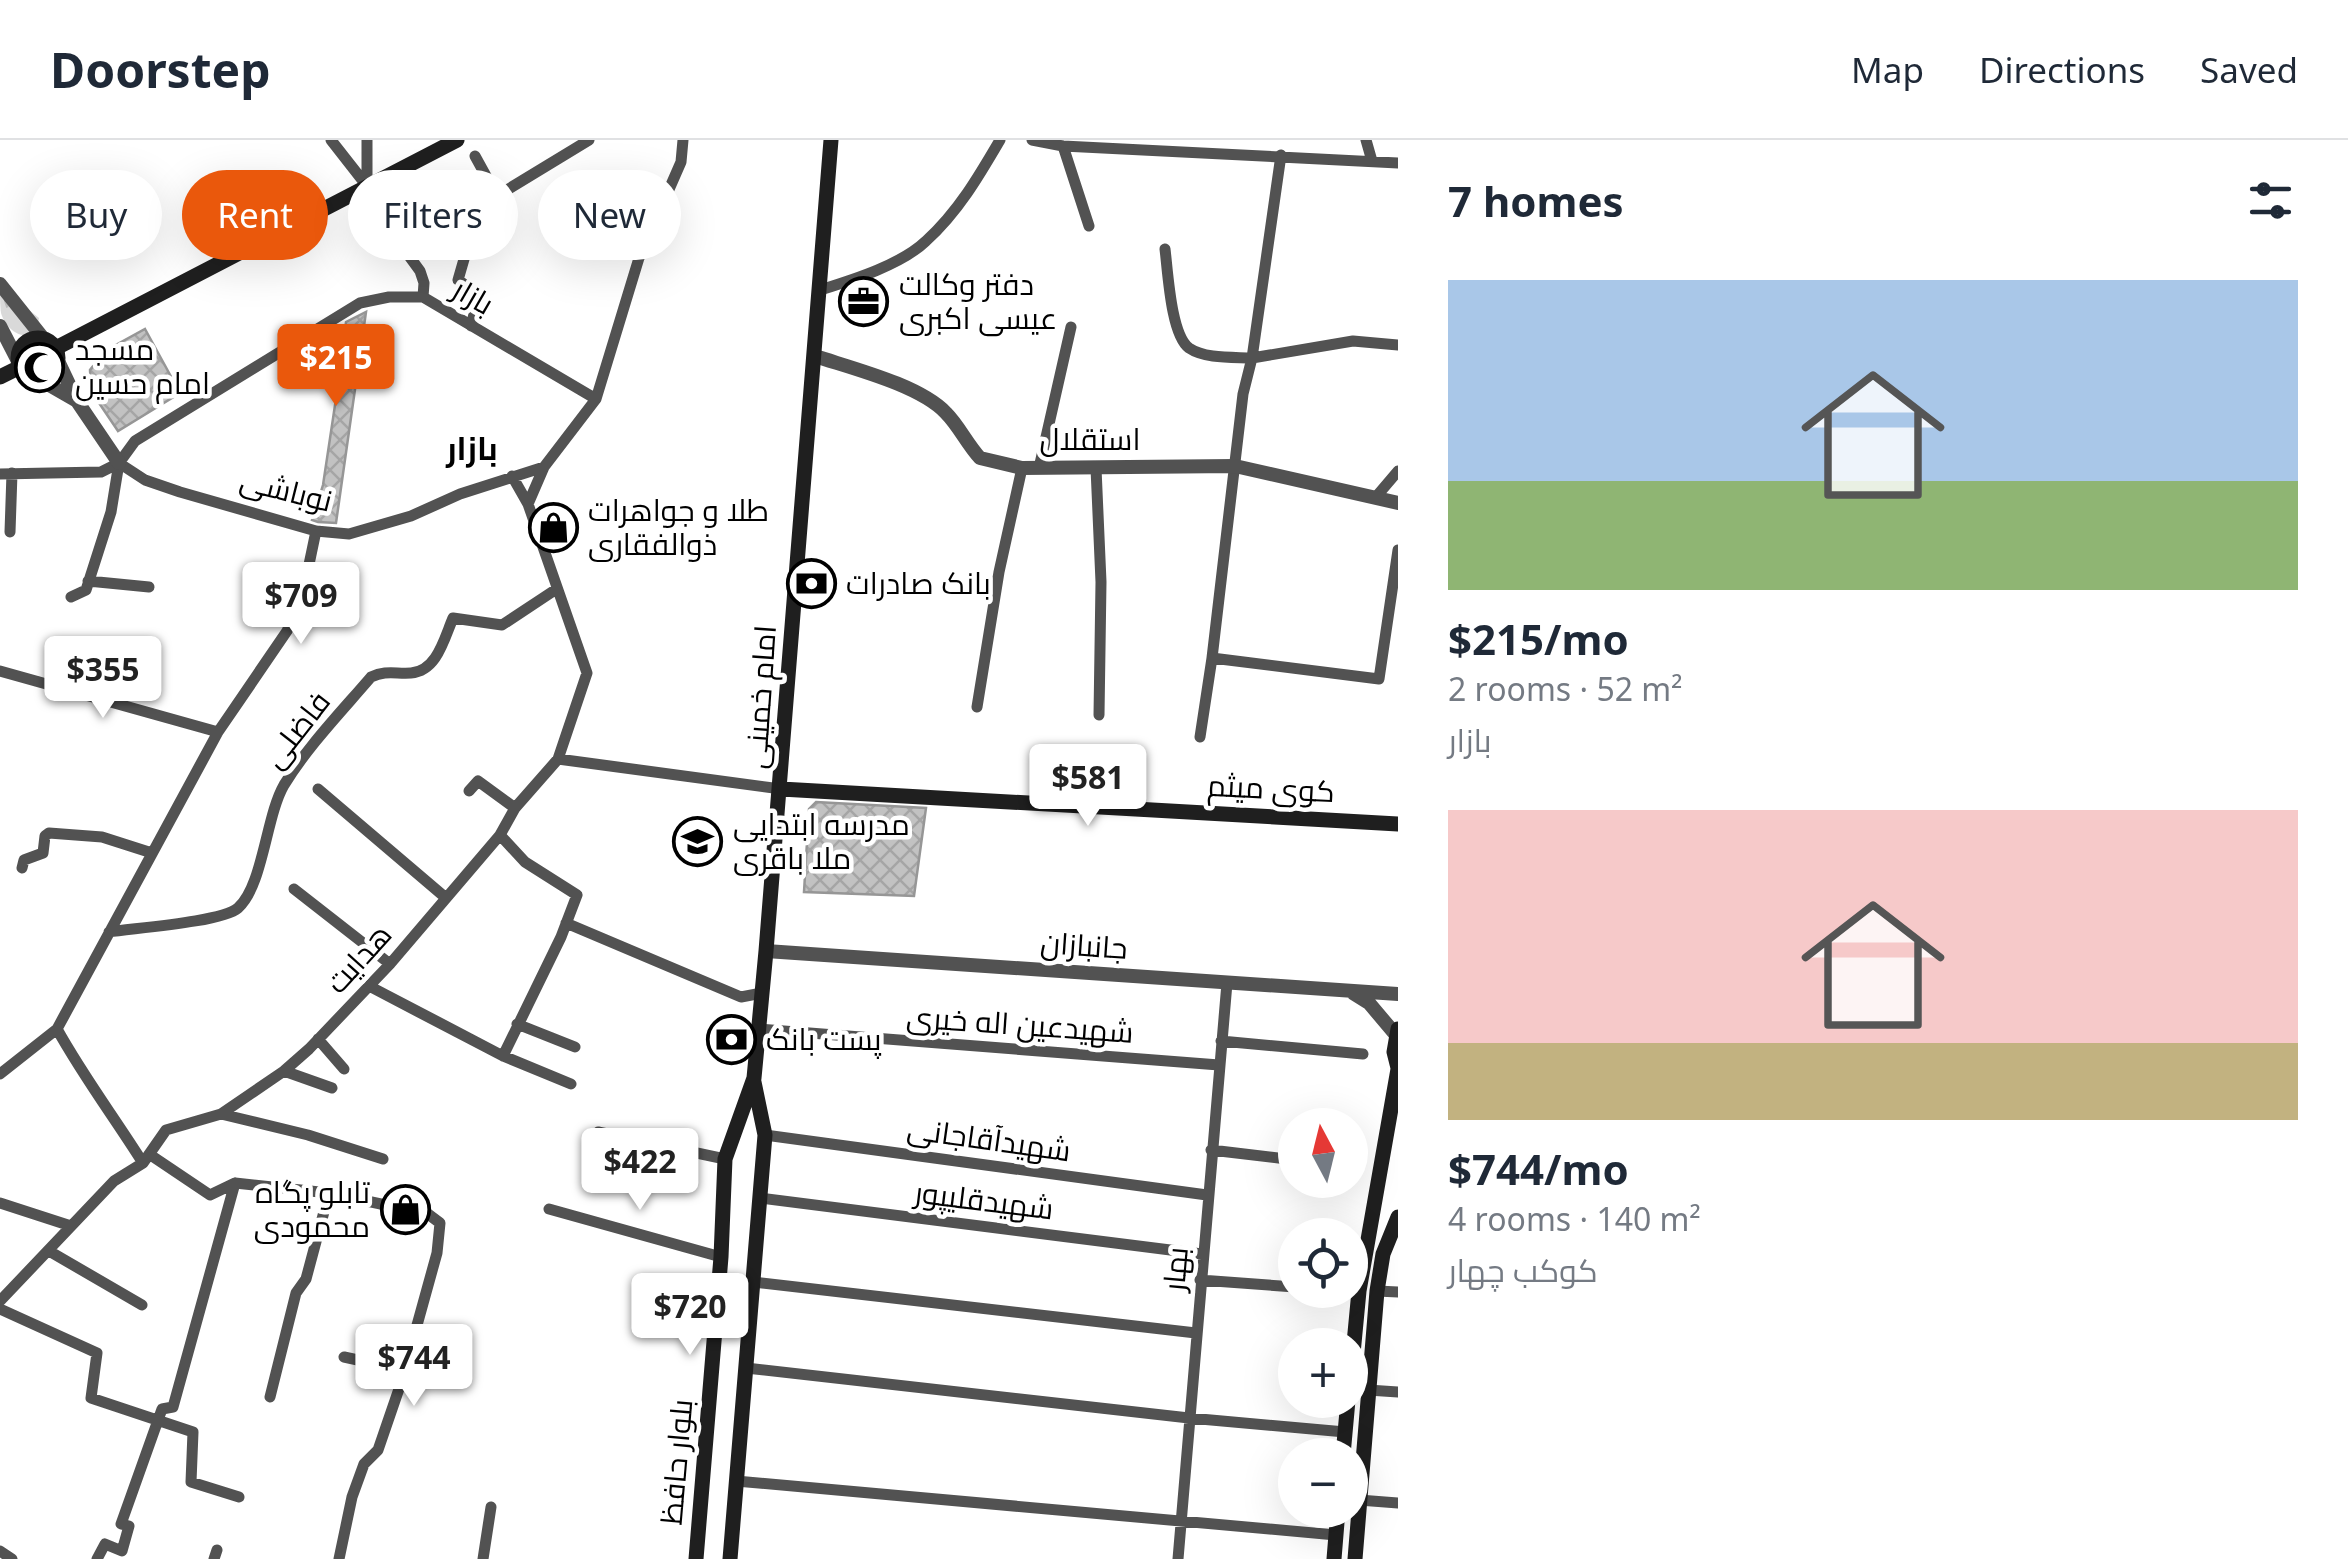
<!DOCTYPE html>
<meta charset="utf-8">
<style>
:root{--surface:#fff;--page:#f6f6f7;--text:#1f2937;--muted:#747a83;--line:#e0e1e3;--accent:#ea580c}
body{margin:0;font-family:"Noto Sans",Cairo,sans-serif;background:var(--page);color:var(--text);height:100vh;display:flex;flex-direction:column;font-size:38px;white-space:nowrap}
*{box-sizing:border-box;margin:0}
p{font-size:32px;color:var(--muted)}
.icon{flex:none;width:55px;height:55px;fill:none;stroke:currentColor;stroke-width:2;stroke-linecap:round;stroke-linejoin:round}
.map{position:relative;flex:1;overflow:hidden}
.sheet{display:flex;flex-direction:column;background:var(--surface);width:950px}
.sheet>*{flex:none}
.top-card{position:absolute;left:30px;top:30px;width:950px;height:90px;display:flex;gap:20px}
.needle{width:65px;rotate:353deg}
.tools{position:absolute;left:1278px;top:968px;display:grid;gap:20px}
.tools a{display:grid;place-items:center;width:90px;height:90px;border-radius:50%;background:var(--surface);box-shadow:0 10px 40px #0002;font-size:50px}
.price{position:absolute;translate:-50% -85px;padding:0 22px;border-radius:10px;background:#fff;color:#222;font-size:32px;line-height:65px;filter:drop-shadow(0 2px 5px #0008)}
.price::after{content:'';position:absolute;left:50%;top:60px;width:30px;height:22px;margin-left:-15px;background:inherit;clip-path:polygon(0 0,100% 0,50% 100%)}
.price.selected{background:var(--accent);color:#fff}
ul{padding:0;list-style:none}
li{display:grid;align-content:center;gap:20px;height:530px;padding:0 50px}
li span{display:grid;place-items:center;height:310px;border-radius:0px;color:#555}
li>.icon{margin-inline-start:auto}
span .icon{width:180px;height:180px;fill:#fffc;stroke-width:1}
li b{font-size:42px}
h2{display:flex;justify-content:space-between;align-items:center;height:120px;padding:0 50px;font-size:42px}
.chip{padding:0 35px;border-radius:45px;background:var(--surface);box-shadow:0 10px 40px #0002;font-size:35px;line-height:90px}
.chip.selected{background:var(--accent);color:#fff}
header{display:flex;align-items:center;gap:60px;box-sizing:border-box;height:140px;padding:0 50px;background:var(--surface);border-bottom:2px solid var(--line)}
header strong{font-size:48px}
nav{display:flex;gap:55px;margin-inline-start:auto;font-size:35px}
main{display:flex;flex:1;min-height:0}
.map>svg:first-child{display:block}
</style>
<header>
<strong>Doorstep</strong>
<nav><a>Map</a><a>Directions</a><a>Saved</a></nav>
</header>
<main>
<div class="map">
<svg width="1398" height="1419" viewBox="0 0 1398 1419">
<defs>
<pattern id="grass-tufts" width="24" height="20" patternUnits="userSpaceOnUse" patternTransform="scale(2.5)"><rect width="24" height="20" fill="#d9d9d9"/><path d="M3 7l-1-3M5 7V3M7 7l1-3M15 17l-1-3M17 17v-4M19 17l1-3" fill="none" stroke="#b8b8b8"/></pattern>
<pattern id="building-cross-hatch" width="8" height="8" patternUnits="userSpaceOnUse" patternTransform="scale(2.5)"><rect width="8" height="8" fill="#c2c2c2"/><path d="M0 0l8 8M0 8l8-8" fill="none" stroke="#a5a5a5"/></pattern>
</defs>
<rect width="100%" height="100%" fill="#fff"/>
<path fill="url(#grass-tufts)" d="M0,147L39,178C35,207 7,195 1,173C0,166 0,155 0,147Z"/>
<path fill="url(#building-cross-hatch)" stroke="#969696" stroke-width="2.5" d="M366,172L336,383L318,382L312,380L323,345L340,232L315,246L296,213L321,198L340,231L346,182Z
M145,189L180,253L118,291L91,251L90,230L105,211Z
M816,662L926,668L914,756L804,752L809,669Z"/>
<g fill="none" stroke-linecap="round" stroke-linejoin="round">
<path stroke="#525252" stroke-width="11" d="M331,0L367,46
M367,0V46L374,68L420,131L424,143L423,157
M1032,0L1063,6L1398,23
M1366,0L1372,21
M1063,6L1089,86
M475,16L497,56
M1165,109C1168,133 1171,195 1189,208C1205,219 1233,217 1252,218L1281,15
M820,150C852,140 901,125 926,101C958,72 979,36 1000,0
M471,186L479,154L458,140L475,81L497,56L589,0
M1398,205L1353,201L1252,218L1243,254L1212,518L1379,539L1398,410
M119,323L145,340L180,352L316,391L349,394L411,376L460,354L544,327
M1039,328L1071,187
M1096,328L1101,442L1099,575
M0,334L101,332L119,323L135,301L360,163L389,157H423L596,259
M512,336L528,364L544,327L596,259L639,118L681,22L683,0
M1375,358L1398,331
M528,364L587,533L558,619
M10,392L12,333
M88,441L149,447
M71,457L86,450L111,372L119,323
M0,531L218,592
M977,567L999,432L1022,328
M1200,597L1212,518
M318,649L446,758
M469,651L478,641L515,668
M500,695L525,722L577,755L561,797L503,916
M22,728L24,720L43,713L45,696L49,693L102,697L152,713
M294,749L390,824
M566,783L741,857L762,853
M109,792C135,788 222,782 238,768C263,746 266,676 284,645C308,606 341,572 371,537C386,530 395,534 411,533C437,531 444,499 453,478L502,485L555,450
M369,846L503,916L571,944
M517,884L575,907
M57,889C83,936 114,977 143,1023
M758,889L1219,925
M318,899L344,929
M1221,901L1363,914
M284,931L332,948
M0,934L57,889L218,592L287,491L302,458L316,391
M221,974L308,995L383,1019
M598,992L725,1019
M765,995L1207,1055
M1211,1010L1295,1020
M149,1014L210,1055L235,1043L329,1053L428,1074L440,1083L437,1113L401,1243L378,1310L364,1324L352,1357L339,1419
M631,1030L638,1001
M1350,1030L1354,1031
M760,1058L1202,1114
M0,1063L71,1086
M549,1069L721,1117
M49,1111L142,1165
M1200,1140L1295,1147
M753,1142L1196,1193
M1333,1150L1359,1151
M1377,1151L1398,1152
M0,1161L114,1041L143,1023L166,990L221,974L284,931L309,909L390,824L500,695L515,668L558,619L781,649
M0,1169L97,1213L91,1258L193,1292L191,1342L239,1357
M344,1217L404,1230
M746,1228L1189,1278L1345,1292
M1368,1250L1398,1252
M270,1257L296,1153L306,1139L329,1053
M736,1341L1336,1395
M1359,1360L1398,1363
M0,1411L12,1419
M97,1419L105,1404L122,1411L129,1386L121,1384L162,1269L173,1267L235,1043
M214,1419L217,1410
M483,1419L491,1367
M1178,1419L1227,843"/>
<path stroke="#525252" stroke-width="14" d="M0,144L43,198
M0,186L17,219
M815,216C851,228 920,245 946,273C959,286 967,304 980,318L1022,328L1235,326L1398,363
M58,221L77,261L119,323
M37,238L77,261
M766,811L1398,854
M1353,853L1369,863L1396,895"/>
<path stroke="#1f1f1f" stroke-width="15" d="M18 218a20 20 0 1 1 40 0a20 20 0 1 1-40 0Z
M56,208L457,0
M0,237L20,227
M781,649L1398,684
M1398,889L1394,912L1398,928
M1350,1245L1359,1151L1398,929
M1343,1315L1348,1260
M696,1419L721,1117L725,1019L754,938L766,811L831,0
M730,1419L765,995L754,942
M1334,1419L1338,1370
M1355,1419L1377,1151L1383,1114L1398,1077"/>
</g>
<defs>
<symbol id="office-ring" viewBox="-11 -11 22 22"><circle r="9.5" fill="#fff" stroke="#000" stroke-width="1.5"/><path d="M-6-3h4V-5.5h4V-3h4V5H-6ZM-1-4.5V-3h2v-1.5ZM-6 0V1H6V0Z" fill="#000"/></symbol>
<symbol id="mosque-ring" viewBox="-11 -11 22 22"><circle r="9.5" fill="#fff" stroke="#000" stroke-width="1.5"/><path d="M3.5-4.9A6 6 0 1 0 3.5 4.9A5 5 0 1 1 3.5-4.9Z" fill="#000"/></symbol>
<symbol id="shop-ring" viewBox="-11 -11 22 22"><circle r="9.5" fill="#fff" stroke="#000" stroke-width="1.5"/><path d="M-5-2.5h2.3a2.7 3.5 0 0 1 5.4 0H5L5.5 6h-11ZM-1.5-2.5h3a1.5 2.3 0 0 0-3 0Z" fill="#000"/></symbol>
<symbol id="bank-ring" viewBox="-11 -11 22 22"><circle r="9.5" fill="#fff" stroke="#000" stroke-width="1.5"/><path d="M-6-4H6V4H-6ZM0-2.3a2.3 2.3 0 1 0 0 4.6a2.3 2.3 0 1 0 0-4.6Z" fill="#000"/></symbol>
<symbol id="school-ring" viewBox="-11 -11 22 22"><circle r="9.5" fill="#fff" stroke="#000" stroke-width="1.5"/><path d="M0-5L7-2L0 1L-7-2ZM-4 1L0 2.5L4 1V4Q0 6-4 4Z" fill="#000"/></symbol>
</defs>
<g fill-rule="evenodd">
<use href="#office-ring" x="836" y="134" width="55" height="55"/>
<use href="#mosque-ring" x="12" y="200" width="55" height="55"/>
<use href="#shop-ring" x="526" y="360" width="55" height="55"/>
<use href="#bank-ring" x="784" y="416" width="55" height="55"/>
<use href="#school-ring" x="670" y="674" width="55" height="55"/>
<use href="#bank-ring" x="704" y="872" width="55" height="55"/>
<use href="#shop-ring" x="378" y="1042" width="55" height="55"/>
</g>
<g text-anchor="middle" stroke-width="9" stroke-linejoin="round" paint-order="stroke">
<g font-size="30" fill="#000" stroke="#fff" text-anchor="start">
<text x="899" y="155">دفتر وکالت<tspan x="899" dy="34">عیسی اکبری</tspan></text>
<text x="75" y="220">مسجد<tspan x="75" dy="34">امام حسین</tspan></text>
<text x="588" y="381">طلا و جواهرات<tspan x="588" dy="34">ذوالفقاری</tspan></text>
<text x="846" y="454">بانک صادرات</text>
<text x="733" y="695">مدرسه ابتدایی<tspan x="733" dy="34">ملا باقری</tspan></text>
<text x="766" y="910">پست بانک</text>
<text x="370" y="1063" text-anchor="end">تابلو پگاه<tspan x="370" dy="34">محمودی</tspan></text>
</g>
<g font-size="30" fill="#000" stroke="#fff">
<text transform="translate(473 157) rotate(30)" y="10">بازار</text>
<text x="1090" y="310">استقلال</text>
<text transform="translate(286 351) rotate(14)" y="10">نوباشی</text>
<text transform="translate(761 557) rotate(-86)" y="10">امام خمینی</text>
<text transform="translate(297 590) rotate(-52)" y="10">فاضلی</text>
<text transform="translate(1271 649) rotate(3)" y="10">کوی میثم</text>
<text transform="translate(1084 806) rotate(4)" y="10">جانبازان</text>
<text transform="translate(359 819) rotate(-48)" y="10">هدایت</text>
<text transform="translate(1020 885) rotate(4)" y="10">شهیدعین اله خیری</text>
<text transform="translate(989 1000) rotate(8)" y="10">شهیدآقاجانی</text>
<text transform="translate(984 1061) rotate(7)" y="10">شهیدقلیپور</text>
<text transform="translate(1176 1129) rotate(-85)" y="10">بهار</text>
<text transform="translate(677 1322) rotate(-85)" y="10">بلوار حافظ</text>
</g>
<g font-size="32" font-weight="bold" fill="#000" stroke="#fff">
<text x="472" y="320">بازار</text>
</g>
</g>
</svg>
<div class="tools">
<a><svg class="needle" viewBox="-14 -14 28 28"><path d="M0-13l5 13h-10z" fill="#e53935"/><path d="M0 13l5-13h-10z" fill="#747a83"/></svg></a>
<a><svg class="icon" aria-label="locate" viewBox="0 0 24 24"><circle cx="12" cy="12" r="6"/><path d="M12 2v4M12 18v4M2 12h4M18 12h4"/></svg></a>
<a>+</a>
<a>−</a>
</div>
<b class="price selected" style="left:336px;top:269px">$215</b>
<b class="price" style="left:301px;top:507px">$709</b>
<b class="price" style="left:103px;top:581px">$355</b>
<b class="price" style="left:1088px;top:689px">$581</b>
<b class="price" style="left:640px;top:1073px">$422</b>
<b class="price" style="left:690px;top:1218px">$720</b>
<b class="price" style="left:414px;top:1269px">$744</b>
<div class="top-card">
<a class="chip">Buy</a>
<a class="chip selected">Rent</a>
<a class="chip">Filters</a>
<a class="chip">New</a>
</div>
</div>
<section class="sheet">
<h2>7 homes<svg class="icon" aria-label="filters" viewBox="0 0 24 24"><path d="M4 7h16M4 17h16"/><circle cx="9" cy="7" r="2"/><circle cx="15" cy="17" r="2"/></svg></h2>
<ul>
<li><span style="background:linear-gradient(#a9c7e8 65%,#8fb573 0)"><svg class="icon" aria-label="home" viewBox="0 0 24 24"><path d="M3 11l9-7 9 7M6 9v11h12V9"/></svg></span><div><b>$215/mo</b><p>2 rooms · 52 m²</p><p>بازار</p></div></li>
<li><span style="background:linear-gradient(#f6c9c9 75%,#c2b280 0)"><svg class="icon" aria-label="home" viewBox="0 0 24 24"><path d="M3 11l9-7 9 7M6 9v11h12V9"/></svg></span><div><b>$744/mo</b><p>4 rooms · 140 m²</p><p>کوکب چهار</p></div></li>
</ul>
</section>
</main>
